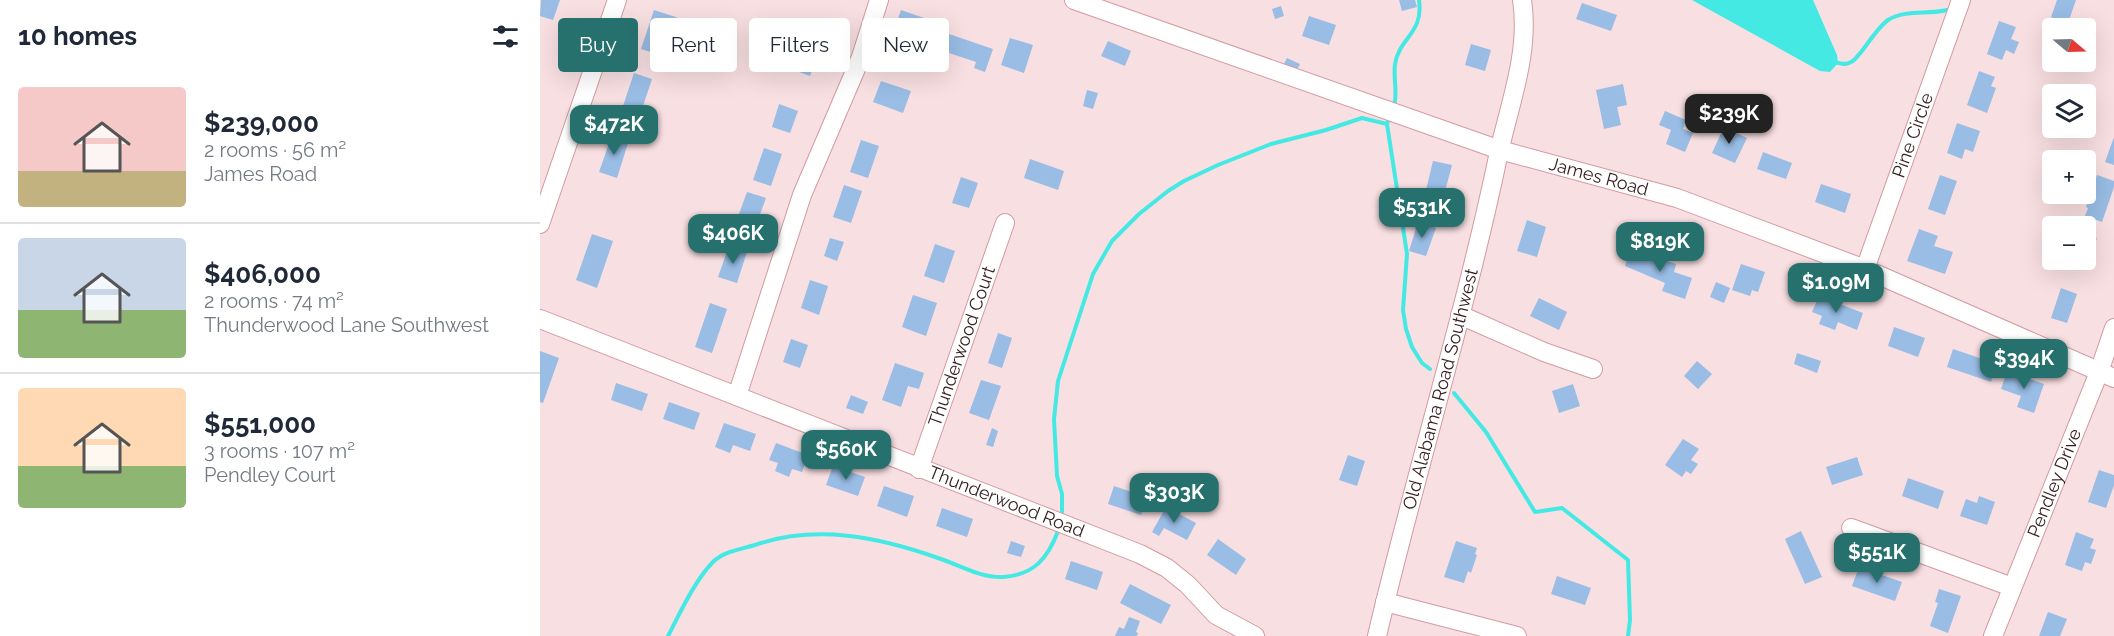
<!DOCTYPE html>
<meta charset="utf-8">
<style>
:root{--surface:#fff;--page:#f6f6f7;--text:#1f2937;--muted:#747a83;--line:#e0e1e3;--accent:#26716e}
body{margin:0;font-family:Raleway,sans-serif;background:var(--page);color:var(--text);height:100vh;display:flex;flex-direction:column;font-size:22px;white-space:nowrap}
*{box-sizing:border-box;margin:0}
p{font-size:20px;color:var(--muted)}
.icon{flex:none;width:33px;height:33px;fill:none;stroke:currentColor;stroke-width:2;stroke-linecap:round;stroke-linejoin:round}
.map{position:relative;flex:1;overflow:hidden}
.drawer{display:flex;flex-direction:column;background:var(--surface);width:540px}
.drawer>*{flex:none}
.top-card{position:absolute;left:18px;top:18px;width:570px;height:54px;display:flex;gap:12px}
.needle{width:39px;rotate:109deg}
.buttons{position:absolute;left:1502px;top:18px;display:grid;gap:12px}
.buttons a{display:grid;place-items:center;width:54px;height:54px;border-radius:6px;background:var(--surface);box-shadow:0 6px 24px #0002;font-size:30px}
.price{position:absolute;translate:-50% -51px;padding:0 14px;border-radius:12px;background:var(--accent);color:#fff;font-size:20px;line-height:39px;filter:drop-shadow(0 2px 3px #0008)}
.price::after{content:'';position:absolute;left:50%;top:36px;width:18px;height:14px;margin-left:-9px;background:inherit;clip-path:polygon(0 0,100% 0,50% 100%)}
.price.active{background:#222;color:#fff}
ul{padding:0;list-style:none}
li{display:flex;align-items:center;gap:18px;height:150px;padding:0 18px}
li+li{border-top:2px solid var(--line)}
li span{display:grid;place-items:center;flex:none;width:168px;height:120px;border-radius:6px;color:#555}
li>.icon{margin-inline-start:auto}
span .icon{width:72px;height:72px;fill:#fffc;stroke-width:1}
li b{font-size:26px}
h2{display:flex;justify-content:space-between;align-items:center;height:72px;padding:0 18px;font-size:26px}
.chip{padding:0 21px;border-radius:6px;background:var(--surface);box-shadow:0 6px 24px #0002;font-size:21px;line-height:54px}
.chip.active{background:var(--accent);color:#fff}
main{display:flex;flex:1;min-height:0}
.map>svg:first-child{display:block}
</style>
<main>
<section class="drawer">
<h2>10 homes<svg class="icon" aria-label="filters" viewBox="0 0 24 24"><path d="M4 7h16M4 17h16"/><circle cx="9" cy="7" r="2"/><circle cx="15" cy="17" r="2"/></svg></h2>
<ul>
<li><span style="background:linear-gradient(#f6c9c9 70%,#c2b280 0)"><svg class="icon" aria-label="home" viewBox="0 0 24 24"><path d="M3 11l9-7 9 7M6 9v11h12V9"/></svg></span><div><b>$239,000</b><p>2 rooms · 56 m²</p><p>James Road</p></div></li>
<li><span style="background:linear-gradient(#c9d6e8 60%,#8fb573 0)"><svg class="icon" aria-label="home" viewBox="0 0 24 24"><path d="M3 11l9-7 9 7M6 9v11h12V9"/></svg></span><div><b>$406,000</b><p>2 rooms · 74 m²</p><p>Thunderwood Lane Southwest</p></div></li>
<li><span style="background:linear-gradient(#ffd9b3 65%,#8fb573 0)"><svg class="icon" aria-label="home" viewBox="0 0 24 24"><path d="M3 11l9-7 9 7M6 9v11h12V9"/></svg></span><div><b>$551,000</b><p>3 rooms · 107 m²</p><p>Pendley Court</p></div></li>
</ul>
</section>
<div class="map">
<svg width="1574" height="636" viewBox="0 0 1574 636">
<rect width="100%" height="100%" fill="#f8dfe1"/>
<path fill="#44e9e4" d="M1152,0H1273L1297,55L1298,63L1290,72L1280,71Z"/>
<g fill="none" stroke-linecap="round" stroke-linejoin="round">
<path stroke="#44e9e4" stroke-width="4" d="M1298,63C1303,64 1307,65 1311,62C1321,57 1334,30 1348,20C1366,9 1387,15 1407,10
M854,106C858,93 853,78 855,64C859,38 884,33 879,0
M850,116L847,124L867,254L863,310L866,329L872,347L882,363L890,369
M914,393L946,432L995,512L1022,508L1088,560L1090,620L1088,636
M522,512V494L517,476L514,419L518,381L553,274L572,241L599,214L628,191L644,181L678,165L731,144L786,130L822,118L847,124
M128,636C140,613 155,580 173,562C184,551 202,549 215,545C276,524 339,537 398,558C420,565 440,578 463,577C494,575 508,558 518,531"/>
</g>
<path fill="#99bde5" d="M1,0H20L13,20L0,16Z
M859,0H875L877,7L862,11Z
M1517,0H1536L1528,23L1511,17Z
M1042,3L1077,15L1071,31L1036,19Z
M741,6L744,16L735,19L732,9Z
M114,10L151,22L148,32L137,28L127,57L101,49Z
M361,10L384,18L374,47L351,39Z
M769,16L796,25L789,45L762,36Z
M1459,21L1476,27L1471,39L1479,42L1474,54L1466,50L1462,60L1447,54Z
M409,34L453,49L445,72L434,68L436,62L403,51Z
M470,38L493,45L484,73L461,65Z
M258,39L280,46L270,76L248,68Z
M568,41L591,51L585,66L561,56Z
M931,44L951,50L945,71L925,65Z
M747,58L760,64L756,72L743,66Z
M1439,71L1455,77L1451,86L1456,88L1447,113L1427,105Z
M94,73L112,79L99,118L81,112Z
M341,81L371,91L363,113L333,102Z
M1083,84L1087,105L1077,107L1081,125L1064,129L1056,90Z
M547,90L558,93L553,109L543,106Z
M239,104L258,111L250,133L232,127Z
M1125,111L1146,120L1143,129L1153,133L1145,152L1126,144L1131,130L1119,125Z
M1417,123L1440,131L1433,152L1425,149L1422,159L1407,153Z
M1184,127L1207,138L1195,163L1172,153Z
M72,135L89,140L77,178L59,172Z
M1574,137V165L1565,162Z
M321,140L339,146L328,178L310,172Z
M224,148L242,154L231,186L213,180Z
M1223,152L1252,163L1246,179L1217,169Z
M490,159L524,171L518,190L484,178Z
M893,161L912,165L904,195L886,190Z
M1400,175L1417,181L1405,215L1388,209Z
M1557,175L1574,181V187L1562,222L1545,216L1548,208L1546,207Z
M421,177L438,183L429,208L412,203Z
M1281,184L1311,194L1305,213L1275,202Z
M304,185L322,191L311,223L293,217Z
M207,192L226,198L214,231L195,225Z
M987,220L1006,227L997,257L977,251Z
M878,222L896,228L886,256L869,251Z
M1379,229L1398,236L1394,246L1413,252L1405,274L1367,261Z
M52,234L73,241L57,288L36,280Z
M1545,234L1557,238L1547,268L1530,262L1531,260H1545Z
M290,238L304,242L297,261L284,256Z
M395,244L415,251L404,283L384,276Z
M189,246L207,252L197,283L178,277Z
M1091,249L1136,264L1134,272L1152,278L1145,299L1122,291L1125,283L1085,266Z
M1201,264L1225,272L1218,292L1212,290L1210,296L1192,290Z
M270,280L288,286L279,315L261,308Z
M1176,282L1190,288L1184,303L1170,297Z
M1521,288L1537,294L1527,323L1511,318Z
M373,295L397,303L386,336L362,327Z
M1279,296L1323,313L1317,330L1298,322L1295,330L1279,324L1282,316L1272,312Z
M999,298L1027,312L1019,330L990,316Z
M170,303L187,309L172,353L155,347Z
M1354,327L1385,338L1378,357L1348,346Z
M458,333L472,338L462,368L448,363Z
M251,339L268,345L260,368L243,362Z
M1413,349L1457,364L1451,382L1407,367Z
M0,351L19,358L3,403L0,402Z
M1257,353L1281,361L1277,373L1254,364Z
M1157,361L1172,374L1158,389L1144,376Z
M355,363L384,373L379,389L368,386L361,407L342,400Z
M1467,371L1504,384L1494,413L1477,407L1481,396L1461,389Z
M441,380L461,386L449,420L429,413Z
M76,383L108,394L102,411L71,400Z
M1033,384L1040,406L1019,413L1012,391Z
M311,395L328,402L323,414L306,408Z
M129,402L160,413L154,430L123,419Z
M184,423L216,434L210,451L193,445L190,453L175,447Z
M452,428L458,431L453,447L446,445Z
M1143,439L1159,449L1151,460L1158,464L1151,474L1146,471L1142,477L1125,465Z
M236,443L268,455L262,472L252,469L249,477L235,471L238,463L229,460Z
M808,455L825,461L817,486L799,480Z
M1317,457L1323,475L1292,485L1286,467Z
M293,466L325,477L318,496L286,485Z
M1559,470L1574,475V485L1566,508L1548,502Z
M1368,478L1404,491L1398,509L1362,496Z
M344,486L374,496L367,517L337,506Z
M574,486L607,497L601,515L568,504Z
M1439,496L1455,502L1447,525L1420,516L1426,499L1437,503Z
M626,507L656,523L647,540L624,528L619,536L612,532Z
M402,508L433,519L427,537L396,526Z
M1261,531L1282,577L1265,584L1245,539Z
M1536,532L1554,539L1550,548L1556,550L1551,564L1545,562L1542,571L1525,565Z
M678,539L706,559L696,575L667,555Z
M471,541L485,546L481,557L467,553Z
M916,541L937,548L935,554L937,555L931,573L928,571L924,583L904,577Z
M531,561L563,572L557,590L525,579Z
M1319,567L1362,582L1355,601L1312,586Z
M1017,576L1051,588L1045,605L1011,594Z
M590,584L631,605L621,624L580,603Z
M1399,589L1421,596L1408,633L1390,626L1398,603L1395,602Z
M1508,612L1527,619L1520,636H1499Z
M589,617L600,621L596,632L598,633L597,636H575L579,627L584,629Z"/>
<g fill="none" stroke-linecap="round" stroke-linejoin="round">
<defs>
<g id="minor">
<path id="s1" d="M534,0L960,150L1137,198L1325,269L1574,378"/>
<path d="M0,224L77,0"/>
<path id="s2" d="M1325,269L1421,0"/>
<path d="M920,315L1004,352L1053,369"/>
<path id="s3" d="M0,319L600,554L627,568L648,585L676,615L715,636"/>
<path d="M197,396L262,195L321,57L339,0"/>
<path id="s4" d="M379,469L465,223"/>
<path d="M1311,528L1472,587"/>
<path d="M845,602L977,636"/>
<path id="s5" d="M837,636C875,474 925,315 959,152C970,103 990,51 982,0"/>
<path id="s6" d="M1453,636L1559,372L1574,328"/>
</g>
</defs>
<use href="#minor" stroke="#d39aa0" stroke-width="20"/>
<use href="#minor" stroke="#fff" stroke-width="18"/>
</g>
<g text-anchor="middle" stroke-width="4.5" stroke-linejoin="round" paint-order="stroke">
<g font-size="18" fill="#372023" stroke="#fff">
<text dy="6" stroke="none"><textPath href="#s2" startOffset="142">Pine Circle</textPath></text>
<text dy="6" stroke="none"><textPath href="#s1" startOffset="554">James Road</textPath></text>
<text dy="6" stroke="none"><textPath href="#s4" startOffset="130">Thunderwood Court</textPath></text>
<text dy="6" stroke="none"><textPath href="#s5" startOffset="255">Old Alabama Road Southwest</textPath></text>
<text dy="6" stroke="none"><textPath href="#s6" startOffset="165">Pendley Drive</textPath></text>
<text dy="6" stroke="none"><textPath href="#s3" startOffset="501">Thunderwood Road</textPath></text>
</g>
</g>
</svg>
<div class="buttons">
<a><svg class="needle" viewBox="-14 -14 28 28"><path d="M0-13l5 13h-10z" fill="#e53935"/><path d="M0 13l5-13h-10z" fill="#747a83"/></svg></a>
<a><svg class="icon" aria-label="layers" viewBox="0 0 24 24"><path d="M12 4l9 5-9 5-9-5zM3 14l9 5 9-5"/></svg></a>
<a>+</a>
<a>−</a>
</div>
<b class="price active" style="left:1189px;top:145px">$239K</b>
<b class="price" style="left:74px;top:156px">$472K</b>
<b class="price" style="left:882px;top:239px">$531K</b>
<b class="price" style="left:193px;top:265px">$406K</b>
<b class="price" style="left:1120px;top:273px">$819K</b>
<b class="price" style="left:1296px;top:314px">$1.09M</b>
<b class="price" style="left:1484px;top:390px">$394K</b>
<b class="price" style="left:306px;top:481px">$560K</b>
<b class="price" style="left:634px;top:524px">$303K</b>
<b class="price" style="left:1337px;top:584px">$551K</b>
<div class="top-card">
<a class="chip active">Buy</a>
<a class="chip">Rent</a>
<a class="chip">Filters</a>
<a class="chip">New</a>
</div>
</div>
</main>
